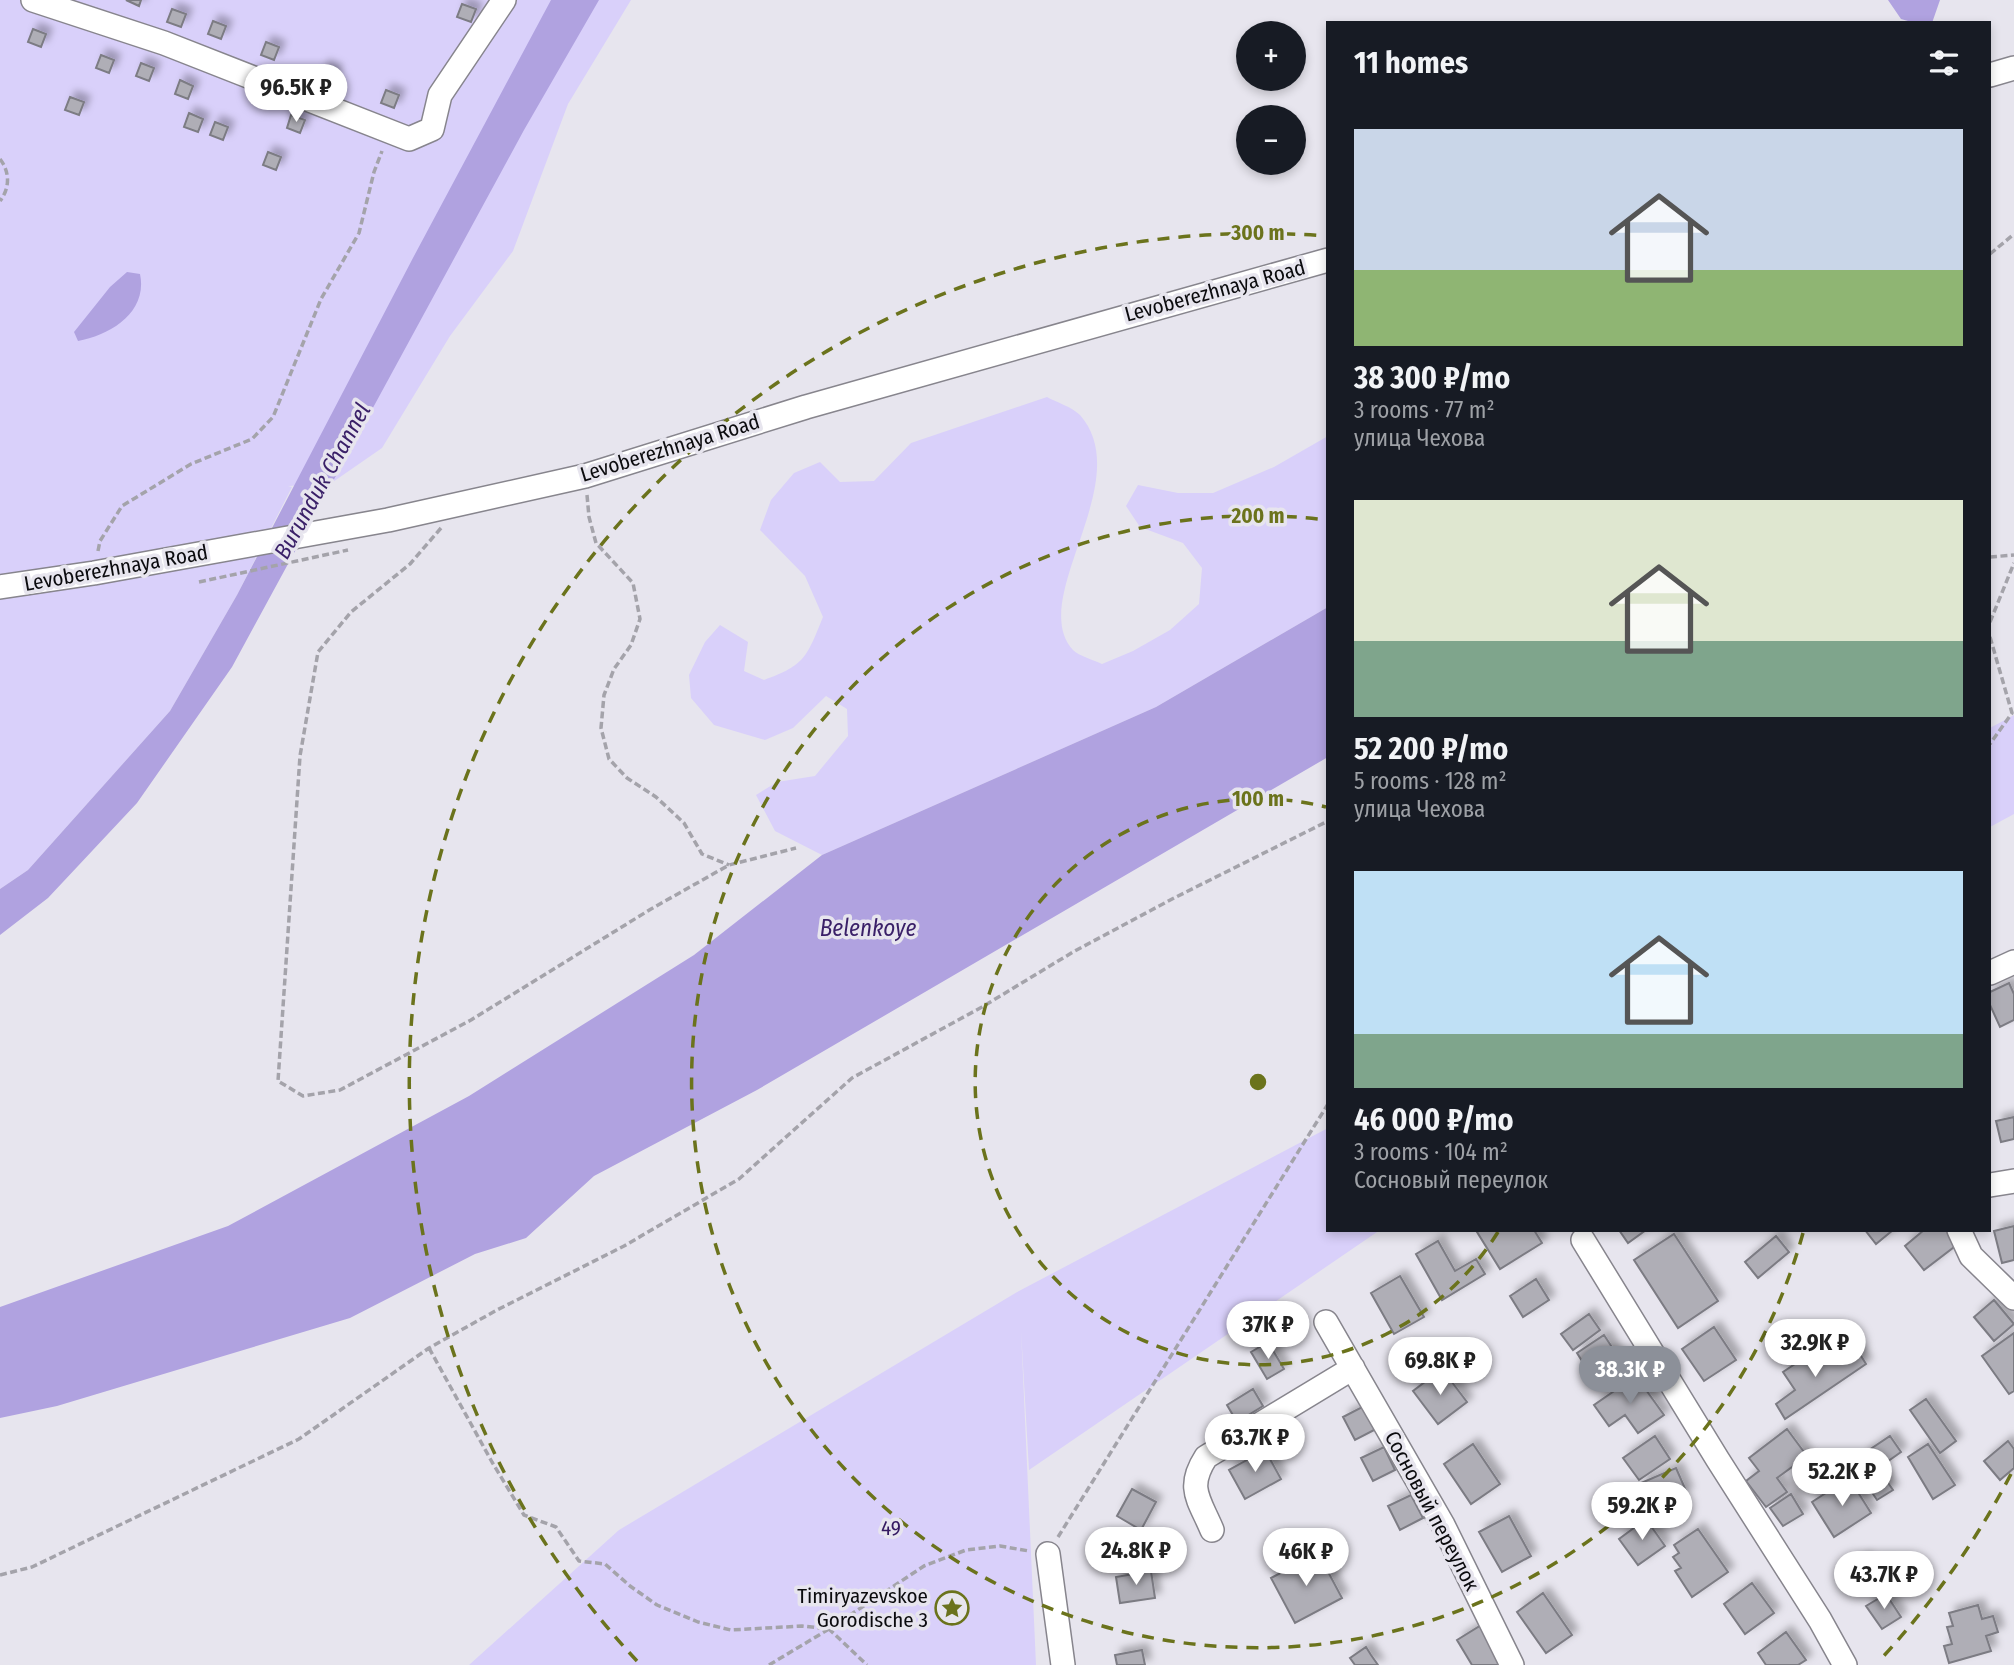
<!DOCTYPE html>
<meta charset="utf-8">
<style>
:root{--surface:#171b24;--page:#20242c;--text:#f1f3f6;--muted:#9ea1a6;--accent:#8c9099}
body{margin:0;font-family:"Fira Sans Condensed",sans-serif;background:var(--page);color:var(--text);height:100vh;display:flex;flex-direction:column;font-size:26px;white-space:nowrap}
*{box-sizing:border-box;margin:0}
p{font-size:23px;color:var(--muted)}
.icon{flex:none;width:38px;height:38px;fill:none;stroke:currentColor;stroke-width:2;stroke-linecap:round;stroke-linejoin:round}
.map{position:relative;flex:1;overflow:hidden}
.drawer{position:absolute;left:1326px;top:21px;width:665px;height:1211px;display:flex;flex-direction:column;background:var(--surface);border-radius:0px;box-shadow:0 4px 10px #0003}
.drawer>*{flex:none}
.controls{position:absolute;left:1236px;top:21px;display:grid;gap:14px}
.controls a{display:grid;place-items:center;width:70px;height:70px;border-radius:50%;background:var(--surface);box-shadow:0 4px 10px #0003;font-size:35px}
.price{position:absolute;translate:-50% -60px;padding:0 16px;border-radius:24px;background:#fff;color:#222;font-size:23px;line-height:46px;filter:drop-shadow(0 2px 4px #0008)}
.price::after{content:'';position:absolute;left:50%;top:42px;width:21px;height:16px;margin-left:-10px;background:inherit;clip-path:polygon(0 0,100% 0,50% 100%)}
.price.active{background:var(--accent);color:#fff}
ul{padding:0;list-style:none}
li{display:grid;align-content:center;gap:14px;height:371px;padding:0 28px}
li span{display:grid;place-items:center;height:217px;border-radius:0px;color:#555}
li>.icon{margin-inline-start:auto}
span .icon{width:126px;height:126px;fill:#fffc;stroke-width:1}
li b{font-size:30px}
h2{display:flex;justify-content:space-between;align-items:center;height:84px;padding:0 28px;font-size:30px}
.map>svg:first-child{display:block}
</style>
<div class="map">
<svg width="2014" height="1665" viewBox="0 0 2014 1665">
<defs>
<filter id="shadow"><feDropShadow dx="6" dy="-6" stdDeviation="3.5" flood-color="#0004"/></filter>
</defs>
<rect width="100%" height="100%" fill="#e7e5ee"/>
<path fill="#d9d0fa" d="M0,0H631L568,104L513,251L450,336L382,448L330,484L288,486L292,487L237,595L170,711L28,870L0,889Z
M1047,397C1056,402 1072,407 1080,415C1138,481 1026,599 1073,650C1079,656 1094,660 1102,664L1133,651L1170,630L1199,604L1202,568L1183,543L1140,527L1126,506L1138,485L1178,493H1213L1274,467L1328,436V607L1156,707L822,855L775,831L756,795L777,782L815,776L848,736L847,709L826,696L793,728L765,740L714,725L691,698L689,675L705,642L720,625L748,642L744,671L764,680C806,665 807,656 823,617L805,576L760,530L771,500L794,473L820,462L840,482L874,481L911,443Z
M2014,715V814L1990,827V728Z
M1328,1128V1230H1380L1029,1470L1021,1330L1036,1665H469L619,1530L1019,1291Z"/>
<path fill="#b0a2e0" d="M551,0H599L524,130L232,667L137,803L48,898L0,935V889L28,870L170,711L237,595L414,256Z
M1888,0H1940L1932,23H1915L1901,19Z
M127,272L140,274C148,312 111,335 78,341L74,332L110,287Z
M1328,607V757L757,1090L594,1176L526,1238L475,1254L350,1318L57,1406L0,1418V1307L228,1226L469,1096L694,955L822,855L1156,707Z"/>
<path fill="#afaeb6" stroke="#7c7b83" stroke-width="2" filter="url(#shadow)" d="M126,0H141L139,6Z
M462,4L476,9L471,22L457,17Z
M172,9L186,14L181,27L167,22Z
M213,21L226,26L221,39L208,34Z
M33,29L46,34L41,47L28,42Z
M266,42L279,47L274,60L261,55Z
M101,55L114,60L109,73L96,68Z
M141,63L154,68L149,81L136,76Z
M323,66L336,71L331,84L318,79Z
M180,80L193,86L188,99L175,94Z
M386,90L399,95L394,108L381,103Z
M70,97L84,102L79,115L65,110Z
M189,113L203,119L198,132L184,127Z
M291,115L305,120L300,133L287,128Z
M215,122L228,127L223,140L210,135Z
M268,152L281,157L276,170L263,165Z
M2009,983L2014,994V1020L2000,1027L1990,1005V992Z
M2014,1117V1139L2001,1142L1996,1121Z
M2014,1226V1260L2002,1263L1994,1231Z
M1480,1230H1534L1542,1243L1500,1269L1477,1232Z
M1619,1230H1646L1628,1243Z
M1865,1230H1893L1876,1244Z
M1924,1230H1947L1958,1244L1924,1270L1905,1246Z
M1674,1234L1718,1301L1678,1328L1634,1260Z
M1776,1236L1789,1252L1758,1278L1745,1262Z
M1438,1241L1455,1271L1476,1259L1485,1274L1442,1300L1416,1254Z
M1400,1276L1424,1317L1394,1334L1371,1293Z
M1536,1279L1549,1300L1523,1317L1510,1296Z
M1994,1300L2014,1324L1994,1341L1974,1317Z
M1589,1314L1600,1330L1573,1350L1561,1334Z
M1714,1327L1736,1360L1704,1381L1682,1349Z
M2014,1333V1391L2009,1394L1982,1356Z
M1604,1335L1625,1367L1597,1385L1577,1353Z
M1268,1342L1284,1369L1267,1379L1251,1352Z
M1816,1350L1825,1363L1833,1357L1838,1364L1858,1351L1866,1364L1785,1419L1776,1404L1795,1390L1783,1372Z
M1442,1369L1467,1402L1438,1424L1413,1391Z
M1636,1376L1664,1415L1638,1433L1625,1415L1609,1426L1594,1405Z
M1253,1389L1263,1406L1237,1422L1227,1405Z
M1926,1399L1956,1441L1940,1453L1910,1410Z
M1366,1405L1378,1428L1355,1440L1343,1417Z
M1787,1429L1807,1456L1777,1478L1787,1492L1766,1507L1746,1481L1759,1471L1749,1458Z
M1655,1436L1670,1459L1639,1480L1623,1458Z
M1890,1436L1901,1452L1874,1471L1863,1454Z
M2008,1441L2014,1449V1468L2000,1480L1984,1461Z
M1473,1444L1500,1484L1471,1504L1444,1464Z
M1928,1444L1955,1485L1933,1499L1908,1457Z
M1384,1447L1395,1470L1373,1481L1361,1458Z
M1265,1450L1281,1479L1245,1499L1229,1470Z
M1676,1468L1687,1493L1652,1508L1641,1483Z
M1882,1474L1893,1490L1877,1500L1867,1485Z
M1849,1478L1871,1513L1834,1537L1812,1502Z
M1132,1489L1156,1502L1141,1530L1117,1516Z
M1791,1494L1803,1514L1783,1526L1770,1508Z
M1411,1495L1423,1518L1400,1530L1388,1506Z
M1509,1516L1531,1556L1502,1572L1479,1532Z
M1646,1519L1665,1546L1638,1565L1619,1539Z
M1698,1529L1728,1572L1692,1597L1675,1571L1681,1568L1673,1557L1679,1553L1674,1545Z
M1318,1553L1342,1598L1295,1623L1271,1578Z
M1864,1558L1873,1570L1884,1563L1892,1575L1863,1595L1846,1570Z
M1151,1571L1155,1598L1120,1603L1116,1577Z
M1752,1583L1774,1613L1745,1634L1724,1604Z
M1543,1593L1572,1635L1546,1653L1517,1612Z
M1886,1594L1901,1617L1882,1629L1866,1606Z
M1978,1605L1982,1619L1993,1616L1998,1632L1986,1636L1991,1651L1949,1663L1944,1646L1952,1644L1947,1627L1953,1626L1949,1613Z
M1483,1624L1507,1665H1472L1457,1640Z
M1786,1632L1806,1660L1798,1665H1766L1758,1653Z
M1366,1647L1371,1655L1378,1665H1355L1350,1658Z
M1142,1650L1145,1665H1117L1115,1655Z"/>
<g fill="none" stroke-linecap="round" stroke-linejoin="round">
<defs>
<path id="minor" d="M33,0L164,43L409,139L432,129L440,95L504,0
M1990,75L2014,68
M0,587L94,573L388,520L585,476L806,407L1328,260
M1990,973L2014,962
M1990,1185L2014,1181
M1959,1230L1971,1256L2014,1298
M1583,1240L1718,1460L1820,1620L1845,1665
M1326,1322L1443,1525L1512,1665
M1212,1530C1199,1499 1186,1488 1206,1457L1353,1368
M1048,1554L1063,1665"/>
</defs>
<use href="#minor" stroke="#87858d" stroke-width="26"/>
<path stroke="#a4a3aa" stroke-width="3.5" stroke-dasharray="7 3.5" stroke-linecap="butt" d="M0,159C10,172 10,188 0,201
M1990,254L2014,234
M587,495L589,517L596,543L633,583L640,619L631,645L614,669L604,695L601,728L609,759L627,778L656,797L684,823L702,854L729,865
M441,528L410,564L351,612L318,652L300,756L278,1081L303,1096L340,1090L471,1020L651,909L729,865L796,848
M98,551L100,541L122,506L191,464L252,439L273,417L321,299L359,233L374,172L382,151
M1990,557L2014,555
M199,582L348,550
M1990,622L2014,563
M1990,637L2012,713L1990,744
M429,1348L492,1462L524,1515L556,1527L579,1561L605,1564L630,1586L657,1605L698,1622L731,1630L802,1626L829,1629L867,1665
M1058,1537L1328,1104
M0,1575L32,1567L299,1439L429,1348L497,1310L624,1246L739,1179L852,1078L982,1007L1073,952L1174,898L1328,821
M769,1665L829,1629L924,1566L966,1550L1000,1546L1029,1551"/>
<use href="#minor" stroke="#fff" stroke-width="23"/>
</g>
<g fill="none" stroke="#6b731c" stroke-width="3.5" stroke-dasharray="12 9">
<path d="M1498 1232A283 283 0 1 1 1326 807"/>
<path d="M1803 1233A566 566 0 1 1 1327 520"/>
<path d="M2011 1474A849 849 0 0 1 1879 1661M637 1661A849 849 0 0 1 1325 236"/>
</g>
<defs>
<symbol id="sight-ring" viewBox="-11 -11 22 22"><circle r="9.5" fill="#e7e5ee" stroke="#6b731c" stroke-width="1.5"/><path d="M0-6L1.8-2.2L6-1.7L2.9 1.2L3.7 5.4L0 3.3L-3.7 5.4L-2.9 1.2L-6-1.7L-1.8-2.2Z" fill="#6b731c"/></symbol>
</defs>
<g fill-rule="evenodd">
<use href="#sight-ring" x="933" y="1589" width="38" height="38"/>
</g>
<g text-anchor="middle" stroke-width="7" stroke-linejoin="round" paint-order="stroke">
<g font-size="21" fill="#0b0b0e" stroke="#e7e5ee">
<text transform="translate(1215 291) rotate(-15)" y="7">Levoberezhnaya Road</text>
<text transform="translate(670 448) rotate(-17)" y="7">Levoberezhnaya Road</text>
<text transform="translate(116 568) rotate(-10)" y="7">Levoberezhnaya Road</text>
<text transform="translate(1432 1511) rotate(62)" y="7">Сосновый переулок</text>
</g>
<g font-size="21" fill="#351a62" stroke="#e7e5ee">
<text x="891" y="1535">49</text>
</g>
<g font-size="21" fill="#0b0b0e" stroke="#e7e5ee" text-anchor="end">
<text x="928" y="1603">Timiryazevskoe<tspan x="928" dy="24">Gorodische 3</tspan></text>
</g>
<g font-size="23" font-style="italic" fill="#3a2068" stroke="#e7e5ee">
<text transform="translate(322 481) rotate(-61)" y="8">Burunduk Channel</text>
<text x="868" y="936">Belenkoye</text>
</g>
</g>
<circle cx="1258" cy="1082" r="10" fill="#6b731c" stroke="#e7e5ee" stroke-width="3.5"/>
<g font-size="21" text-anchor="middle" font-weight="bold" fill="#6b731c" stroke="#e7e5ee" stroke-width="7" stroke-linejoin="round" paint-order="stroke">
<text x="1258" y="240">300 m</text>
<text x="1258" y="523">200 m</text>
<text x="1258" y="806">100 m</text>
</g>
</svg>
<div class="controls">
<a>+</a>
<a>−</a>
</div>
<b class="price" style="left:296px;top:124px">96.5K ₽</b>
<b class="price" style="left:1268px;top:1361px">37K ₽</b>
<b class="price" style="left:1815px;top:1379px">32.9K ₽</b>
<b class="price" style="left:1440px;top:1397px">69.8K ₽</b>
<b class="price active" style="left:1630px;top:1406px">38.3K ₽</b>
<b class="price" style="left:1255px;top:1474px">63.7K ₽</b>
<b class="price" style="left:1842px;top:1508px">52.2K ₽</b>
<b class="price" style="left:1642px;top:1542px">59.2K ₽</b>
<b class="price" style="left:1136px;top:1587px">24.8K ₽</b>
<b class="price" style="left:1306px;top:1588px">46K ₽</b>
<b class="price" style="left:1884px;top:1611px">43.7K ₽</b>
<section class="drawer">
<h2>11 homes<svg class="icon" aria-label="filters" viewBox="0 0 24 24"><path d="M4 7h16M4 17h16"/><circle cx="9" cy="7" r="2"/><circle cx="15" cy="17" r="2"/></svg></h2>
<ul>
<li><span style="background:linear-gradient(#c9d6e8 65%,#8fb573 0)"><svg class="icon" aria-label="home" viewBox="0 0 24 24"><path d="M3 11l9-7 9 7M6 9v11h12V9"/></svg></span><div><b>38 300 ₽/mo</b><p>3 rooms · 77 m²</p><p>улица Чехова</p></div></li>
<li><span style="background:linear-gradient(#dfe7d0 65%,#7fa58c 0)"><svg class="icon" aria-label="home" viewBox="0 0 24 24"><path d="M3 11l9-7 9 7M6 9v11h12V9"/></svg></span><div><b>52 200 ₽/mo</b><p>5 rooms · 128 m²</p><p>улица Чехова</p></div></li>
<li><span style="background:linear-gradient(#bfe0f5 75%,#7fa58c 0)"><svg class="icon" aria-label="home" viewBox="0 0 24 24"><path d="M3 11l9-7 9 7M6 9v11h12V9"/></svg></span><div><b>46 000 ₽/mo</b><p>3 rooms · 104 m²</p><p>Сосновый переулок</p></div></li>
</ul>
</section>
</div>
